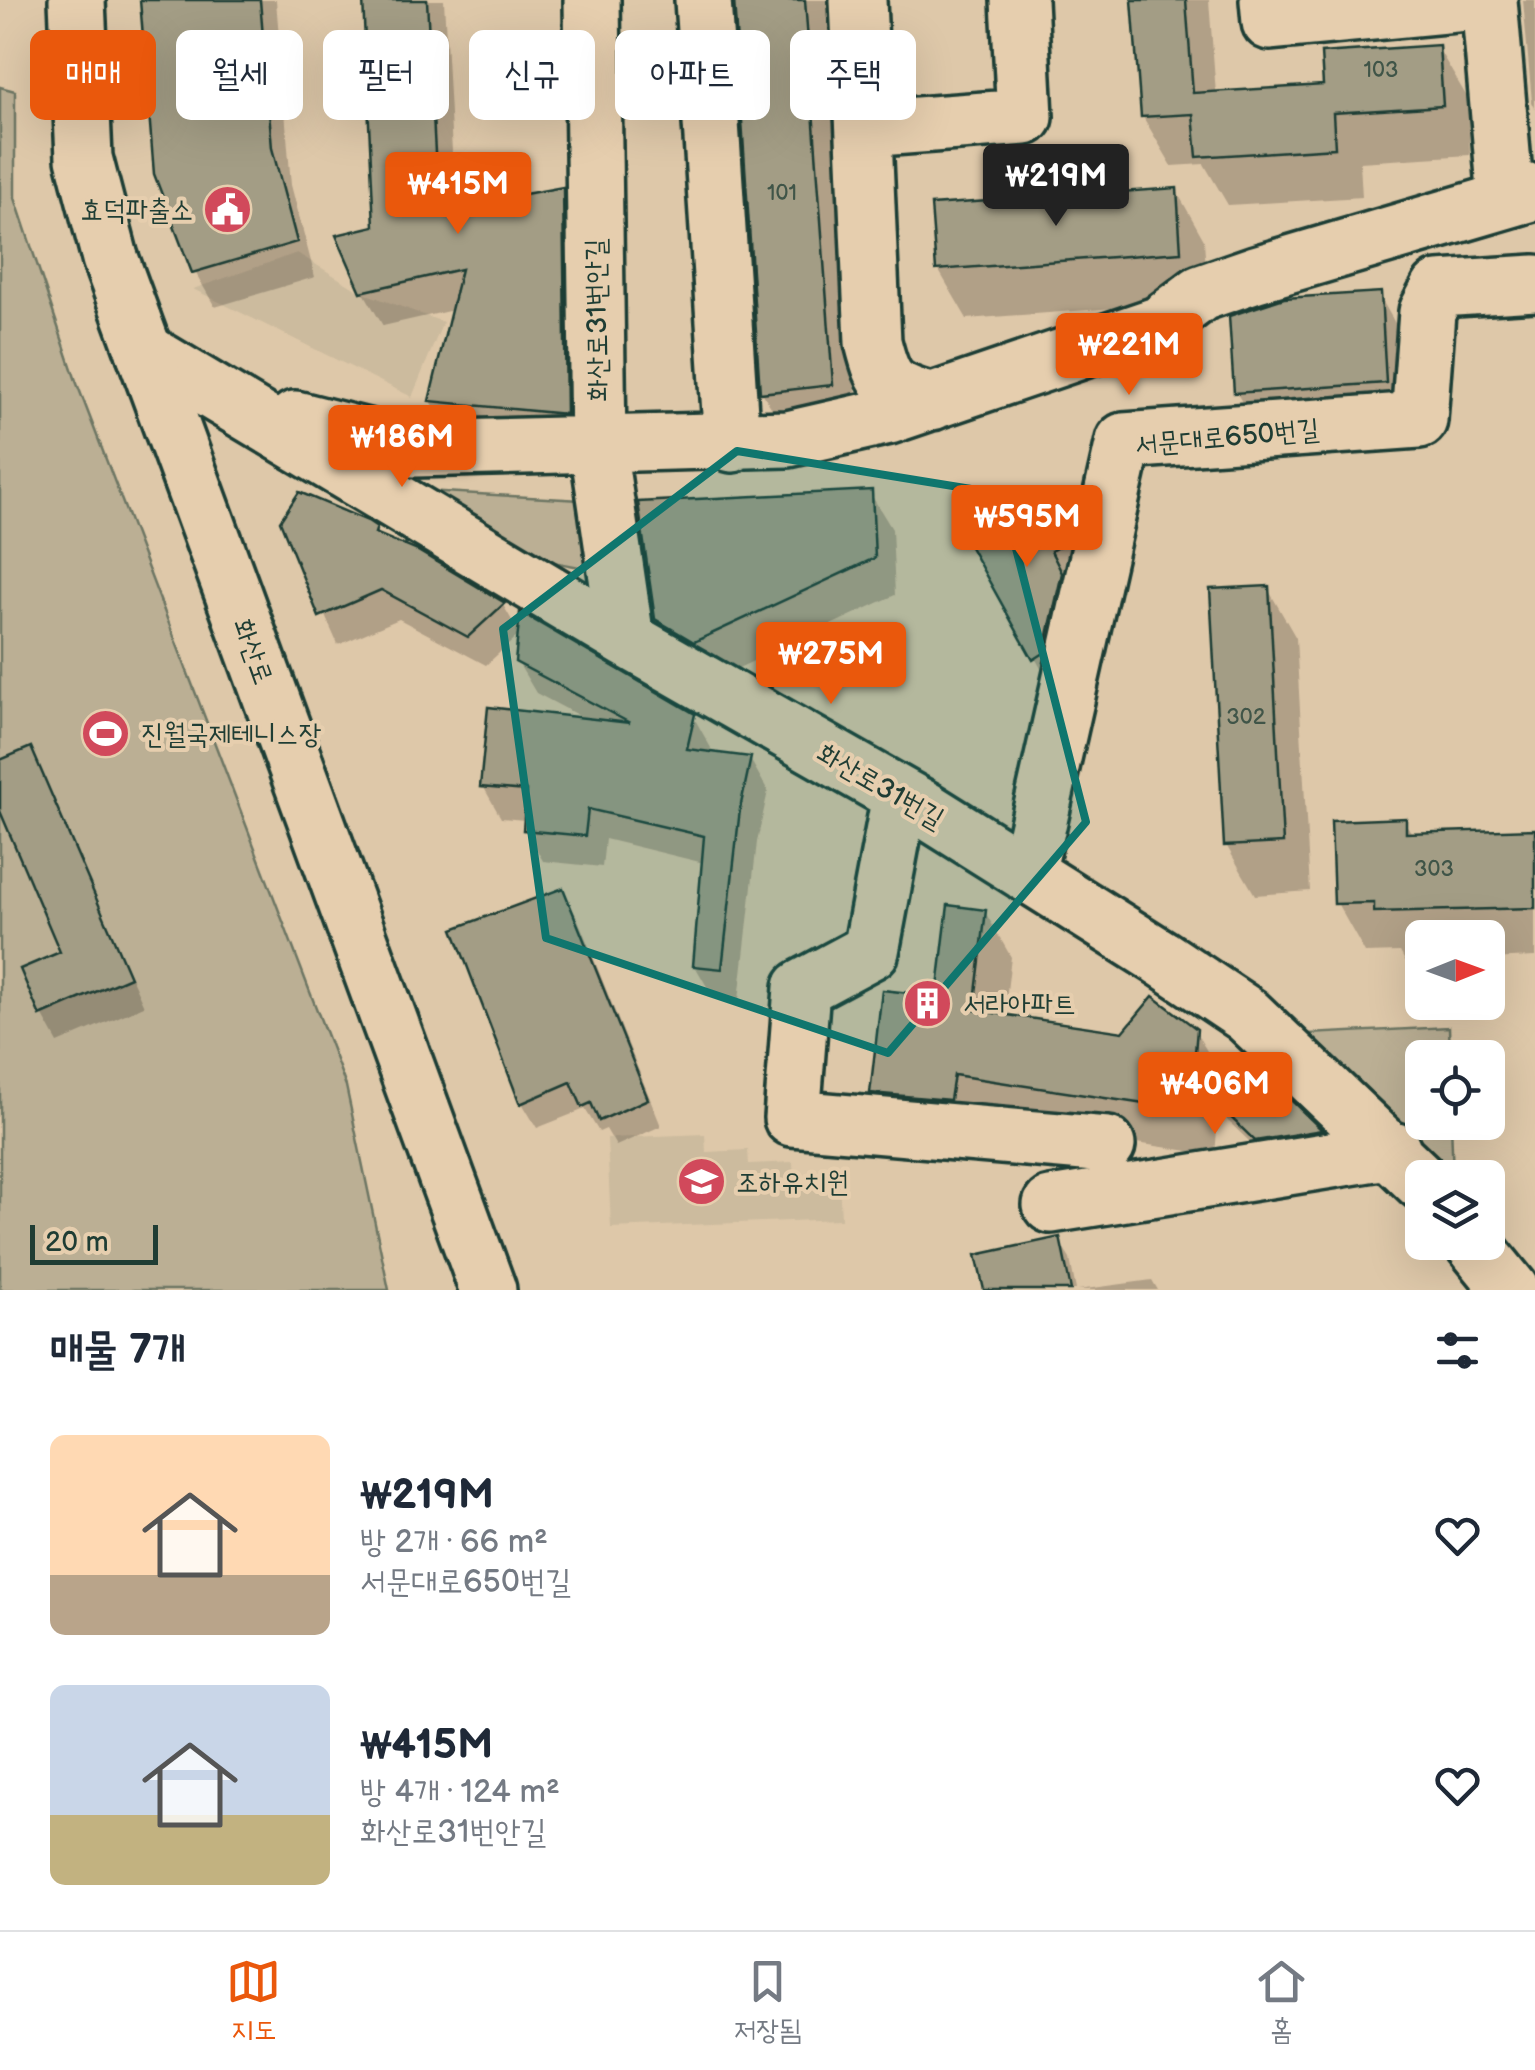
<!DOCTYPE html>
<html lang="ko">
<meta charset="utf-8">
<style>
:root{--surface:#fff;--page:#f2f2f3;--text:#1f2937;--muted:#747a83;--line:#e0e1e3;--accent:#ea580c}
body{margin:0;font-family:"Balsamiq Sans","Poor Story",sans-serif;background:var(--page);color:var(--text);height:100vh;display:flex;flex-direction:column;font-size:38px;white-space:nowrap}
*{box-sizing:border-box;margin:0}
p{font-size:32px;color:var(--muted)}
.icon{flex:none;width:55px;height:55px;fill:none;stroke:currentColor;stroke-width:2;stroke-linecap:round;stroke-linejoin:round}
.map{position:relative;height:1290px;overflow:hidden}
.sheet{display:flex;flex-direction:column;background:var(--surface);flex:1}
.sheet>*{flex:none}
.guide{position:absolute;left:30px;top:30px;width:1000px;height:90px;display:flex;gap:20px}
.needle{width:65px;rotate:89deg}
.fabs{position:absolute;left:1405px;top:920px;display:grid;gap:20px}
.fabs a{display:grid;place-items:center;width:100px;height:100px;border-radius:15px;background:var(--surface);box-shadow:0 10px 40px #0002;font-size:50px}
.scale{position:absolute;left:30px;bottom:25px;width:128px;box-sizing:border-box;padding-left:10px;border:5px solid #1f3d34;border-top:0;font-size:28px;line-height:35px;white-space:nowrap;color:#1f3d34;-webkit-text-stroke:8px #e6ceae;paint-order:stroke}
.price{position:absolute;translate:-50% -85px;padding:0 22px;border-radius:10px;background:var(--accent);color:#fff;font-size:32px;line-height:65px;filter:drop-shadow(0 2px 5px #0008)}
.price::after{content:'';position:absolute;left:50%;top:60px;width:30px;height:22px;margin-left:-15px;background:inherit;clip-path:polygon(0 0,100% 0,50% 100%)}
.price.current{background:#222;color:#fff}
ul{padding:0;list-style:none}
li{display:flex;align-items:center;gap:30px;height:250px;padding:0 50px}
li span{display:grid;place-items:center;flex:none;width:280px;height:200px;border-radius:15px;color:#555}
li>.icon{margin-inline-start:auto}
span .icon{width:120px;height:120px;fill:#fffc;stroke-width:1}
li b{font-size:42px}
h2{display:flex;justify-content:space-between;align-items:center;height:120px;padding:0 50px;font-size:42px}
.chip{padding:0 35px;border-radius:15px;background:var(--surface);box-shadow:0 10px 40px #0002;font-size:35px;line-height:90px}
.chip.current{background:var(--accent);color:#fff}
.tabs{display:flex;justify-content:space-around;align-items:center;height:140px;border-top:2px solid var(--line);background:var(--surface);font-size:28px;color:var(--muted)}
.tabs a{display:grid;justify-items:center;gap:5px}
.tabs .current{color:var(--accent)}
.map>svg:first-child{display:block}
</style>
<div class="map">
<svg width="1535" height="1290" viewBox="0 0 1535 1290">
<rect width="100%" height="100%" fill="#dec8a9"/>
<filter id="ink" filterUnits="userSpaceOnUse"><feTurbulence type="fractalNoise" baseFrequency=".01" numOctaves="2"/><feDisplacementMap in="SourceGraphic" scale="20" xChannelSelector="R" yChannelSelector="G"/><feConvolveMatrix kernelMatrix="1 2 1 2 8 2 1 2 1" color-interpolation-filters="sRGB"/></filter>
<g filter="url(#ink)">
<path fill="#ccbb9e" d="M297,253L361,292L443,322L412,397L193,289Z
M705,1134L706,1152L748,1150L749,1164L793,1162L794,1182L839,1179L841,1219L611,1228L607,1138Z"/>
<path fill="#bbaf94" stroke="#6d7664" stroke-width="2.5" d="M0,87L15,91V198L76,381L346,1086L389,1290H0Z
M408,490L581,500L590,569L548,561Z
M1449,1027L1450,1057L1422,1058V1122L1451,1123L1453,1177H1445L1287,1035Z"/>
<path fill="#0003" d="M142,0H276L291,185L315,277L215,307L195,272Z
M365,0H444L455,209L562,190L582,225L585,448L452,436L431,401L453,310L383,326L363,291L376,228Z
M737,0H828L859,434L791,441L762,392Z
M1134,0H1209L1216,94L1325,88L1438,48L1467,97L1470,155L1360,162L1362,197L1228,205L1204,164L1172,166L1143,117Z
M1523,0H1535V108L1532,102Z
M1176,190L1204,240L1208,301L967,319L938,269Z
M1379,295L1400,332L1406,419L1258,429L1236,392Z
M870,493L892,529L895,595L717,678L679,656L657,619Z
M1058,501L1079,537L1056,695L972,546Z
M283,521L375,528L381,538L417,554L503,605L520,634L486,665L399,619L338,645Z
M1268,589L1296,638L1310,891L1255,895L1226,845Z
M517,661L693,716L711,748L710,754L750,759L768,791L757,842L739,1000L713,997L695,966L704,863L605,839L602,867L543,861L525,829L526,820L501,818L483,786L587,720L536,693Z
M30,750L144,1006L58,1043L42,1014L64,953L0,804V763Z
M1404,821L1413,835L1535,831V957L1488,959V938H1422V960L1405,961L1400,952L1365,953L1337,903Z
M562,891L577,917L661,1126L616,1146L606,1129L599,1132L585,1109L537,1128L522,1103Z
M985,912L1011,957L1004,1017L1124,1035L1195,1031L1222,1076L1220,1097L1247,1062L1320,1131L1330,1149L1268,1159L1228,1121L1219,1106L1215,1155L979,1119L899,1138L873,1093L940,999Z
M1058,1240L1070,1259L1076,1290H986Z
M1152,1280L1158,1290H1078Z"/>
<path fill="#a39d85" stroke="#1f3d34" stroke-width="2.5" d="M140,0H260L272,148L297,242L192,273L154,174Z
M363,0H427L438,210L563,187L566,414L429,401L461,269L361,292L336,235L374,226Z
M734,0H805L833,385L760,393Z
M1132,0H1186L1193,93L1323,85L1321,53L1439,45L1443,106L1333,113L1335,148L1197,157L1193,114L1141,117Z
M1177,188L1181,252L936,270L931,205Z
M1381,292L1386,383L1234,393L1229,316L1284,298Z
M872,490L875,558L694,642L655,619L638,502Z
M299,492L368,521L377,527L375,533L418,551L505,603L468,637L381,590L319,617L280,521Z
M1059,497L1073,524L1070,540L1051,551L1062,573L1044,653L1033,660L969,545Z
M1269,586L1283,843L1224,846L1210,589Z
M520,612L695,714L687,749L751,757L740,809L722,969L693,966L704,836L588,809L585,836L523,830L526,791L480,787L488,707L630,723L515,662Z
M31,747L130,977L40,1016L20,969L60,952L0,811V760Z
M1406,818V833L1535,829V908L1374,912V903L1334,904L1331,821Z
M563,888L648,1099L599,1121L591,1103L582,1107L571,1082L520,1104L453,929Z
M948,905L986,910L974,1010L1123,1032L1153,996L1197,1029L1190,1111L954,1075L950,1100L870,1093L882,990L937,996Z
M1247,1058L1322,1130L1255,1141L1214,1101Z
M1060,1237L1071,1290H984L976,1255Z"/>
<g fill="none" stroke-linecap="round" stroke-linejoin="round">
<defs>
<path id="minor" d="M592,0L598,447L626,639
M703,0L732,444
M858,0L873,342C884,386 889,389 932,402
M1268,0L1270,22L1489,1
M1489,0L1506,200
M865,129L1025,117L1019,0
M144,351L626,639L926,810L1160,957L1247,1015L1422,1182
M295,419L414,449L788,439L889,416L1160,324L1201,293L1256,274L1535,192
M900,796L871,951L802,988L792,1118L1107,1145
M1027,874L1124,441L1419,420L1427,312L1439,289L1535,283
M1051,1205L1393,1150
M1472,1242L1511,1290"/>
<path id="major" d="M77,0L84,158L110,258L488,1290"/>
</defs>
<use href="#minor" stroke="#1f3d34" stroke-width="62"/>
<use href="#major" stroke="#1f3d34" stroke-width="62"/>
<use href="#minor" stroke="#e6ceae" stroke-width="55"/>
<use href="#major" stroke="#e6ceae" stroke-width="55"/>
</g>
</g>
<path fill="#0f766e" fill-opacity="0.2" stroke="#0f766e" stroke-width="8" stroke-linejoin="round" d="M737,451L1002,494L1086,822L888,1053L546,938L503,629Z"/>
<defs>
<symbol id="civic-disc" viewBox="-11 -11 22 22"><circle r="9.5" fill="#d1495b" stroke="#e6ceae"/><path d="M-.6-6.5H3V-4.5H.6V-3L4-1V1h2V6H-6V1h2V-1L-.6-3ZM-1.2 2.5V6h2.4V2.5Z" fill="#fff"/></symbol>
<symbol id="stadium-disc" viewBox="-11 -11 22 22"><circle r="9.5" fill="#d1495b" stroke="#e6ceae"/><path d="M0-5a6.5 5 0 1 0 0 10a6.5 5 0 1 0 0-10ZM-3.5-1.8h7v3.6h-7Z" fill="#fff"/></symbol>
<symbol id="building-disc" viewBox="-11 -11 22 22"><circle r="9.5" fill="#d1495b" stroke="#e6ceae"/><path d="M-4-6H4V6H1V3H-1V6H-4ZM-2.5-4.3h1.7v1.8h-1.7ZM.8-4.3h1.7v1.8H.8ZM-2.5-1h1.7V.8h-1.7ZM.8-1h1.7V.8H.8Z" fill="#fff"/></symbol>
<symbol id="school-disc" viewBox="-11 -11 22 22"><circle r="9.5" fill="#d1495b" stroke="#e6ceae"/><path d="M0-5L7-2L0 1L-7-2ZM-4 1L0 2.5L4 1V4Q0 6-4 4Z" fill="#fff"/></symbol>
</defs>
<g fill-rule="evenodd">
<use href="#civic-disc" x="200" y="182" width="55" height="55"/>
<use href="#stadium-disc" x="78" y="706" width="55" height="55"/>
<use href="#building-disc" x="900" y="976" width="55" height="55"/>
<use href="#school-disc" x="674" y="1154" width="55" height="55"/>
</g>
<g text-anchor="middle" stroke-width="8" stroke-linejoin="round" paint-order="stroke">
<g font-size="22" fill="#405548">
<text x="1381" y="77">103</text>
<text x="782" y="200">101</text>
<text x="1246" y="724">302</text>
<text x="1434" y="876">303</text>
</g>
<g font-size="28" fill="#1f3d34" stroke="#e6ceae" text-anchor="start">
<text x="193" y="219" text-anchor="end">효덕파출소</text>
<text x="141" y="743">진월국제테니스장</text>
<text x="963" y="1013">서라아파트</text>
<text x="736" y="1191">조하유치원</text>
</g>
<g font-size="28" fill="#1f3d34" stroke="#e6ceae">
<text transform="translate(596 320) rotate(-91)" y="10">화산로31번안길</text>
<text transform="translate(1227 436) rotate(-5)" y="10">서문대로650번길</text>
<text transform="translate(254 651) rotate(70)" y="10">화산로</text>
<text transform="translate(881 785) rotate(30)" y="10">화산로31번길</text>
</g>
</g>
</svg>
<div class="fabs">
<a><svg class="needle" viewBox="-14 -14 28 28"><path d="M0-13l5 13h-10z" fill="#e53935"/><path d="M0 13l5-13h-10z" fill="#747a83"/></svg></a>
<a><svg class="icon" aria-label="locate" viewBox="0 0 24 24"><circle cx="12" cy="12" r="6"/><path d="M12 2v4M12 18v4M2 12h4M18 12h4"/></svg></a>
<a><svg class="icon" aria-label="layers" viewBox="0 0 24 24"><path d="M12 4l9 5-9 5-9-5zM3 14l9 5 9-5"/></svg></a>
</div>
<div class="scale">20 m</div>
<b class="price current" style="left:1056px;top:229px">₩219M</b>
<b class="price" style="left:458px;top:237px">₩415M</b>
<b class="price" style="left:1129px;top:398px">₩221M</b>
<b class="price" style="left:402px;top:490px">₩186M</b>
<b class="price" style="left:1027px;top:570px">₩595M</b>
<b class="price" style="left:831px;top:707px">₩275M</b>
<b class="price" style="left:1215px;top:1137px">₩406M</b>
<div class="guide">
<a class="chip current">매매</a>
<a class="chip">월세</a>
<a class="chip">필터</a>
<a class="chip">신규</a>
<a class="chip">아파트</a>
<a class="chip">주택</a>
</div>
</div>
<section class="sheet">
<h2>매물 7개<svg class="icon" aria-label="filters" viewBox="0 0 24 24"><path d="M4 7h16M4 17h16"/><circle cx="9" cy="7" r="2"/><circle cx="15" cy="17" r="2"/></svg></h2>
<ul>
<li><span style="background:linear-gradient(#ffd9b3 70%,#b9a48a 0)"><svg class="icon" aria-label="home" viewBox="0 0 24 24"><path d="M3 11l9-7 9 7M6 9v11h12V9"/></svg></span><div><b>₩219M</b><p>방 2개 · 66 m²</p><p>서문대로650번길</p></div><svg class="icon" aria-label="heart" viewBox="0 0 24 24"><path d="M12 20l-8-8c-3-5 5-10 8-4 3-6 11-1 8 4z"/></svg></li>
<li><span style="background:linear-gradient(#c9d6e8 65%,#c2b280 0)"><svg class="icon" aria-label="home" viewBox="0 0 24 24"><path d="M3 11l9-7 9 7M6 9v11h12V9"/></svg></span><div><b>₩415M</b><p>방 4개 · 124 m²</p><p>화산로31번안길</p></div><svg class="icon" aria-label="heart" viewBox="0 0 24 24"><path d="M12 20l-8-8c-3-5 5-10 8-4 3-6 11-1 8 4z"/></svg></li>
</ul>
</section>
<nav class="tabs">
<a class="current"><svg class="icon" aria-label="map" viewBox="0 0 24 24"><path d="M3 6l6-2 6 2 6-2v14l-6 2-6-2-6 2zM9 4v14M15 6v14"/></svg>지도</a>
<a><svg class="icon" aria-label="saved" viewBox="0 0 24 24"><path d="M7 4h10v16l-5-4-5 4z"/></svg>저장됨</a>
<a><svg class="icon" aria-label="home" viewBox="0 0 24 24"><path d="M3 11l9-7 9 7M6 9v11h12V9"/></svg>홈</a>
</nav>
